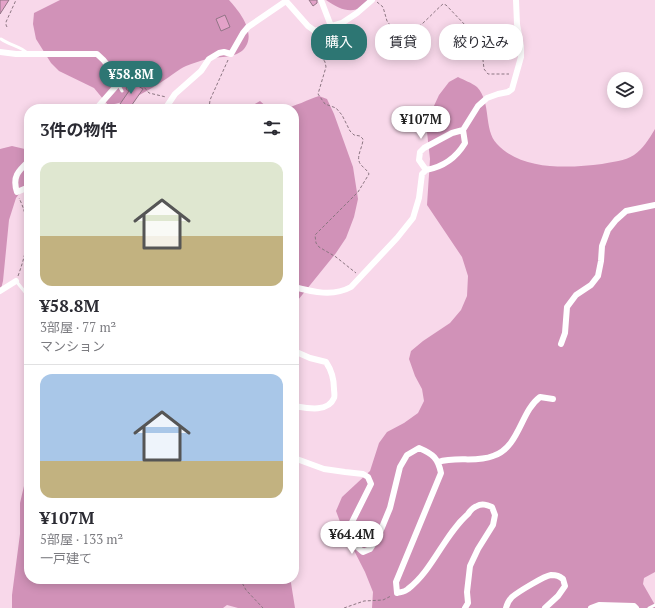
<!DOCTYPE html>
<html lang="ja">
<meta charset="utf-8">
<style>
:root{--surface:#fff;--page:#f2f2f3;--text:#2b2b33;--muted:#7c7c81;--line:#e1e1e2;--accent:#2d7673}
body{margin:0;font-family:"PT Serif","Noto Sans JP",serif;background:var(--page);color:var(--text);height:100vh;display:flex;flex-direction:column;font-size:15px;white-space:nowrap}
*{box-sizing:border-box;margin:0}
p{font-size:13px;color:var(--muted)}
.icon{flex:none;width:22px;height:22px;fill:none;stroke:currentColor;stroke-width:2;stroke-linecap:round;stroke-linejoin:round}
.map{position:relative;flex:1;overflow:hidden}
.panel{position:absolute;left:24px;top:104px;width:275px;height:480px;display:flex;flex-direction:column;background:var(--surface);border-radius:16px;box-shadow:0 2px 10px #0003}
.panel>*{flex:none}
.hud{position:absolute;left:311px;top:24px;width:284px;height:36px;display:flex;gap:8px}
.tools{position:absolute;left:607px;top:72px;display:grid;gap:8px}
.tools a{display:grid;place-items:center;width:36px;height:36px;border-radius:50%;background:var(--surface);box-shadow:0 2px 10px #0003;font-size:20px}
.price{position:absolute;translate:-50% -34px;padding:0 9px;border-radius:14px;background:#fff;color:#222;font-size:13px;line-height:26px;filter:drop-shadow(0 1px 2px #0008)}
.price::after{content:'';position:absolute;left:50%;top:24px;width:12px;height:9px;margin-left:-6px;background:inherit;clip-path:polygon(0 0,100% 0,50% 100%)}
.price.current{background:var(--accent);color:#fff}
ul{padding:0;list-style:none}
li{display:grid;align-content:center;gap:8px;height:212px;padding:0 16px}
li+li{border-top:1px solid var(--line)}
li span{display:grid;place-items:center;height:124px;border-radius:12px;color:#555}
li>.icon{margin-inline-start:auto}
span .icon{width:72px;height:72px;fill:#fffc;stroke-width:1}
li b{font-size:17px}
h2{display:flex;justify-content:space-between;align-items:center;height:48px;padding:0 16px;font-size:17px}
.chip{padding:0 14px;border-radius:16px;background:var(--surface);box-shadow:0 2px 10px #0003;font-size:14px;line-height:36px}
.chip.current{background:var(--accent);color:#fff}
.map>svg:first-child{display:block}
</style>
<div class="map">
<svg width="655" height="608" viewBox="0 0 655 608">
<rect width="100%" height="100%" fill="#f8d8ea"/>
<path fill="#d192b8" d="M60,0H229C239,11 255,31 246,46C239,59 219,56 207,59C200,61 193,63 186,66C179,69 172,75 166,79C149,90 129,103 108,105L94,88L59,71L51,63L36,39L33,24L34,13Z
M326,0H375C356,14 344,13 326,0Z
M458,77C464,80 472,83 477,87C492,103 483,129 497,144C522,171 569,168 602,164C612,162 625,161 634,155C643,149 649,139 655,129V572L644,578L643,584L655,605V608H372L373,592L365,572L342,527L336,511L342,497L370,471L379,443L387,432L404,423L418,413L424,401L422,389L415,376L409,359L411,351L423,341L450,323L461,310L467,296L468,276L462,257L427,205L430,159L427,132L433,108L439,95L449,82Z
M319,96L327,99L334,114L353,167L358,199L354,217L346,238L336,253L294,305V109H283C296,106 307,100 319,96Z
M260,101L268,108L279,109H246Z
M12,146L29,150V181L16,198L9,220L3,281L0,293V149Z
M29,480V579H289L291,583L295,608H238L227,605L223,608H12V595L20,534V503L24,486Z"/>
<path fill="#e3a2c8" stroke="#927586" d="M0,0H9L0,14Z
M309,0H317V3L313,6Z
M225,15L230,27L221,31L216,19Z
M130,81L143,89L129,109H126L120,104L129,91L126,89Z"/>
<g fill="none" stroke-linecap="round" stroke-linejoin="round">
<path stroke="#8c7682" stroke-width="1" stroke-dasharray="3 2" stroke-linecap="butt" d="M377,2L383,7L387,21L399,37C415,35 431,14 443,4L446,5L467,27L478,35L481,42L484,69L488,74H509
M7,27L6,25V22L16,0
M315,37L319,52L325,62L326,67L318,94L325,104L336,108L342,115L350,131L354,135L360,136L363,139C363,146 357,155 359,161C360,166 367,169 369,174L358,192L315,235L316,243L319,247L336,257L356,273
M122,78L131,80L137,83L144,87L149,93L166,97
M209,109L210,100L228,60
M18,276C28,249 32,224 19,198
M240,579L246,590L263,608
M344,608L364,601L383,600L391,596"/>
<path stroke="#fff" stroke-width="3" d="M1,39C9,45 22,47 27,53
M118,84L122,91
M16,281L29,297
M649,608L655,605"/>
<path stroke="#fff" stroke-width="6" d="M321,0L331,26
M0,52L16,54H97C107,62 113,72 118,84L96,109
M165,109L175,94L201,71L209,59L219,53L224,52L231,54L243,33L248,27L286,1L308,26L315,31L342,23L357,13L372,0
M29,161C18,171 12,177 17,192L29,187
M426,170L419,160L420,152L424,148L452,133L463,130
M294,287C313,292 333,297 351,287L397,238L413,218L419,198L422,174L426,170C443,167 456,158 465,143L463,130L478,106L487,98L498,94L508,92L512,89L521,57V46L517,24L516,0
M0,291L16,281
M561,344L565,333L567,307L576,295L591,285L598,276L601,261L602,246L608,230L616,220L626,211L655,205
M294,351L310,358L326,362C332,371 334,378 334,389C334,391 335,396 334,398C328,413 306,408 294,406
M294,458L324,469L345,472L363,474L368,477L371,484L351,524L352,536L356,546L363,552L370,549L378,537L390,508L400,467L407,455L419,448C433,454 438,458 441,473L396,582L397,593C401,592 405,592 408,589C433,570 444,535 468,514C470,511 474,507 477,506C482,503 487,505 492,507L495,515L493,525L478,549L470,566L467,592L468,603L465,608
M438,462C457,456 476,463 493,456C520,447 520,412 540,397L553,399
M506,608C507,604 509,600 512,597C518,592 544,576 551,575C557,575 559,576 563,579L565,586L558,596L545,608
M591,608L599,605L634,606L636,608"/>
</g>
</svg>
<div class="tools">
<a><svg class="icon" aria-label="layers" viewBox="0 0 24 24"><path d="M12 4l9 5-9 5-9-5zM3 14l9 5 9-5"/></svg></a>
</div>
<b class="price current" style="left:131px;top:95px">¥58.8M</b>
<b class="price" style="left:421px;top:140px">¥107M</b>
<b class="price" style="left:352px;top:555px">¥64.4M</b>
<div class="hud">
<a class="chip current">購入</a>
<a class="chip">賃貸</a>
<a class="chip">絞り込み</a>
</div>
<section class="panel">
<h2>3件の物件<svg class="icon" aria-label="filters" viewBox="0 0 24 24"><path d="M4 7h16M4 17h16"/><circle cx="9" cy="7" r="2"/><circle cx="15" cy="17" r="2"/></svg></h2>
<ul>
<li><span style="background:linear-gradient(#dfe7d0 60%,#c2b280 0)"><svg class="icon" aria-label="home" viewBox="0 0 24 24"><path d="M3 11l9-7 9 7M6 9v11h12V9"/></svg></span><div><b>¥58.8M</b><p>3部屋 · 77 m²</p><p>マンション</p></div></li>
<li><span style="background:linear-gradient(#a9c7e8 70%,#c2b280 0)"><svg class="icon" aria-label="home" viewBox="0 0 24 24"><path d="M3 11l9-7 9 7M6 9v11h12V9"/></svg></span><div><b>¥107M</b><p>5部屋 · 133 m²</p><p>一戸建て</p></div></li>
</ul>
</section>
</div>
